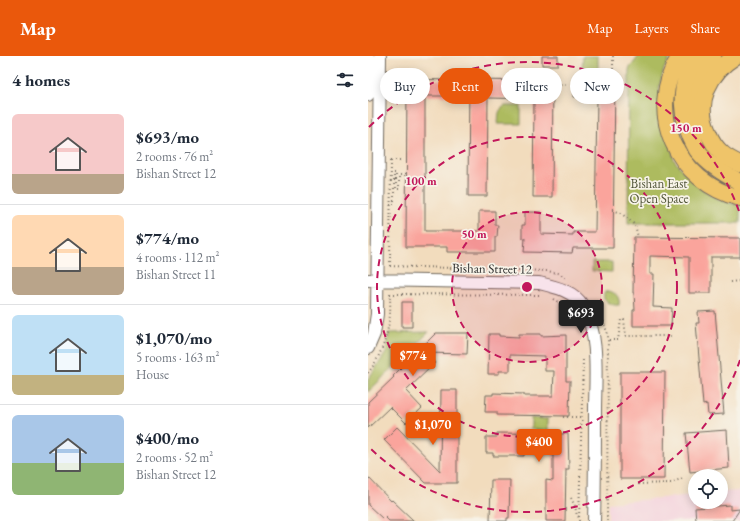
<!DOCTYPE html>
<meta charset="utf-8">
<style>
:root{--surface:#fff;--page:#f6f6f7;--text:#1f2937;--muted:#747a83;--line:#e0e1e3;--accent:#ea580c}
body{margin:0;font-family:"EB Garamond",serif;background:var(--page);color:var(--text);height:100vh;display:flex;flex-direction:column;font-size:15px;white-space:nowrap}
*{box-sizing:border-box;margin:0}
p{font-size:13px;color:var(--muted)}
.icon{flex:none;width:22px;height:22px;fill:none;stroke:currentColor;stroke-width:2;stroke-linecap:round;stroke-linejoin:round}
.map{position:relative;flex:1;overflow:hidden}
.panel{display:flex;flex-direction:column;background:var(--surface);width:368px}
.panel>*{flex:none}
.top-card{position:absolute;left:12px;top:12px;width:300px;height:36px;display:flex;gap:8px}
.controls{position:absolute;left:320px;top:413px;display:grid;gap:8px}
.controls a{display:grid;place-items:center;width:40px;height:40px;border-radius:50%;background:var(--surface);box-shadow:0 2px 10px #0003;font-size:20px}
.price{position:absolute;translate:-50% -34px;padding:0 9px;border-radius:4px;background:var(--accent);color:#fff;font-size:13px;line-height:26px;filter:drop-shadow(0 1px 2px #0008)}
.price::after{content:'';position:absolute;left:50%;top:24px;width:12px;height:9px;margin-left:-6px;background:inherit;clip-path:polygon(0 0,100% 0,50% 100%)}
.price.current{background:#222;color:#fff}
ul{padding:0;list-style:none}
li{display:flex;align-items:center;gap:12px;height:100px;padding:0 12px}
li+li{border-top:1px solid var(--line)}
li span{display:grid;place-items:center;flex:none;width:112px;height:80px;border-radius:6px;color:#555}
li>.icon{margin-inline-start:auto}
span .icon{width:48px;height:48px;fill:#fffc;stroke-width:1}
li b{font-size:17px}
h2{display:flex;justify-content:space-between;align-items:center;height:48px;padding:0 12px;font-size:17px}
.chip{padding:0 14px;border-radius:18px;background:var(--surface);box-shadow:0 2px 10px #0003;font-size:14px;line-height:36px}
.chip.current{background:var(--accent);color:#fff}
header{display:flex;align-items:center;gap:24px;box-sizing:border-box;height:56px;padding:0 20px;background:var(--accent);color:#fff}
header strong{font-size:19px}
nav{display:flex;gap:22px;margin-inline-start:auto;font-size:14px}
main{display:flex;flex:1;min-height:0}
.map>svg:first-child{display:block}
</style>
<header>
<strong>Map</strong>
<nav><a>Map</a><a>Layers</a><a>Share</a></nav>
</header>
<main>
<section class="panel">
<h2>4 homes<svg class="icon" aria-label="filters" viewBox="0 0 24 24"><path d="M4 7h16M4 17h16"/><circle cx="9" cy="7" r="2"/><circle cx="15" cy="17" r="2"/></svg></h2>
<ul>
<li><span style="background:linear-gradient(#f6c9c9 75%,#b9a48a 0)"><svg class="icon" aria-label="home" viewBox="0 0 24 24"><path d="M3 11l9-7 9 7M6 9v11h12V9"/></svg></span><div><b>$693/mo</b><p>2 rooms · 76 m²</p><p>Bishan Street 12</p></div></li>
<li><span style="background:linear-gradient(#ffd9b3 65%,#b9a48a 0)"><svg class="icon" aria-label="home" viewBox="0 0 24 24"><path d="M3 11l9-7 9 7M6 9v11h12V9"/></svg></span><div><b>$774/mo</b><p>4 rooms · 112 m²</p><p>Bishan Street 11</p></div></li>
<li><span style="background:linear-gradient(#bfe0f5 75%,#c2b280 0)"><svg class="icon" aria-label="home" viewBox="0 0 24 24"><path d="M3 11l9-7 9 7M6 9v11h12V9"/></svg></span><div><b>$1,070/mo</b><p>5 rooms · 163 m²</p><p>House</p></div></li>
<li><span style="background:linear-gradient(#a9c7e8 60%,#8fb573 0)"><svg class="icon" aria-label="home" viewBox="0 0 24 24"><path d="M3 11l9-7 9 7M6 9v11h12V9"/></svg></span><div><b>$400/mo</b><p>2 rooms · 52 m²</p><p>Bishan Street 12</p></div></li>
</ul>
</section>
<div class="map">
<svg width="372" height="465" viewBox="0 0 372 465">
<rect width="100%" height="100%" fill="#f7f3e8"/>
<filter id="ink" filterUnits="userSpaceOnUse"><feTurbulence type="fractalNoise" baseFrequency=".025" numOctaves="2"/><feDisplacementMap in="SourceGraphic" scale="8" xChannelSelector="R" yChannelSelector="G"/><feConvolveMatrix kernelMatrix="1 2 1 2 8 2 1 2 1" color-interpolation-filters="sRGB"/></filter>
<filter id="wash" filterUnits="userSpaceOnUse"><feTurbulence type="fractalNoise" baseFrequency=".012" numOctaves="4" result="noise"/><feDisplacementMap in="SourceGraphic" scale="16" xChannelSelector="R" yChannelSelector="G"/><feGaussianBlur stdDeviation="0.9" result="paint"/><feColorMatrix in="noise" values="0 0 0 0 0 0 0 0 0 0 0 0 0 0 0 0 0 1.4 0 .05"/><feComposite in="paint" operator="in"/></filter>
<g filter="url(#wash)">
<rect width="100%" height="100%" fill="#f2dcbd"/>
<path fill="#f4cfdc" d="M372,435V465H240V447L327,439V446H353V436Z"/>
<path fill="#adbb5e" stroke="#6c7344" d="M215,0H230V14H214Z
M271,0H303L296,13L291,32L306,104L319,120L334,133L350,143L372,150V167H260L261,13Z
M137,50H153V68H130C131,60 129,54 137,50Z
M224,206H244V216L224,215Z
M241,235C248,237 252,241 251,249C243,250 232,245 237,236Z
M61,276L0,336V323L18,297L21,277Z
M163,362L180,363V374L163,373Z"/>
<g id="blocks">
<path fill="#faa49c" d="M174,0H190V9H174Z
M39,23L80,24V40H57V175H111V155H127V169H130L129,181H127V196H79V191H38Z
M101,24L185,25L184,141H165L166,43L120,42L119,140H100Z
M206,25H247L245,192H205L204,197L156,196L157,182H154V169H157V156H173V178L205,179V176H227L229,41H206Z
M266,181L372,182V201H343V237H321V201L282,200V218H286L285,251L304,252L303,270H265V254H267L266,237H265Z
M34,246H44V271H34Z
M347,255L356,358L340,359L339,348L335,349L328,267H331L330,256Z
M68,277H100L99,298L58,297L67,307L38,335L54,352L38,367L22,351L0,372V346L26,321L25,320Z
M121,278H131V280L151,281V278H173V280L198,279V325H202L201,360L129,359V356H117L118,339H125V337L156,338V340H185L186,315H177V300L142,299V315H131V318H120Z
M252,316H297L296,423H252Z
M73,334H89V427H58L16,384L29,371L72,415Z
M359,374L361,412L322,416L318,377Z
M129,377L200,378L201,413H198L197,465H178V424L185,425V398L156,397V400H125V397H118V381H129Z
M0,421L23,445L24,444L46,465H21L17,461L15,463L0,449Z
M123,424H142L141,462H139V465H122Z
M362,449V454L372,453L364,465H328L327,452Z"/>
</g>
</g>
<g filter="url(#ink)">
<use href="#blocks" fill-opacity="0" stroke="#71695e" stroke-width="1"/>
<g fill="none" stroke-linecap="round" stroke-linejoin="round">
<defs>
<path id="tertiary" d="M0,39V0
M0,224L171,227C188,231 206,235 215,250C232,278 227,324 227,355C227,392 227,428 226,465
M0,292L6,278L9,258L12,0"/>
<path id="primary" d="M345,0C325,25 318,48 326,80C327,85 327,91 330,95C341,109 356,118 372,126"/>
<path id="trunk" d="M312,0C276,55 309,127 372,142
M329,0C308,30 312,64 329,94
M368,0C342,16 326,46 340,76C343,84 347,91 354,97C359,102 366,105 372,108"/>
</defs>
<use href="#tertiary" stroke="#71695e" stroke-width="14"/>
<use href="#primary" stroke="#71695e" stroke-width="18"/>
<use href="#trunk" stroke="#71695e" stroke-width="18"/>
<path stroke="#71695e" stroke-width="2" stroke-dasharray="1 3" stroke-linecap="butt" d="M245,0V25
M185,29L206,28
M23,104H39
M22,149H26V117H28V133H31V119H39
M245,154L253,157L267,169L270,181
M22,210L179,215L190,217L200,223
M22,210L23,105
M362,226L372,225
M22,238L173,239
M186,243L202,253L207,261
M227,247L232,255L240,279L239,465
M241,284H250L253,264H256L258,280H305
M0,317C11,303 19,283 21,265C23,256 22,246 22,237
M195,361H213
M270,428L303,427L315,422
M203,442L207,450L209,460L211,461
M211,465L215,303"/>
<use href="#tertiary" stroke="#fff" stroke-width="12"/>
<use href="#primary" stroke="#efc469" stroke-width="16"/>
<use href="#trunk" stroke="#efc469" stroke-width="16"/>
</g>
</g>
<circle cx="159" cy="231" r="75" fill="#c2185b" fill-opacity=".12"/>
<g fill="none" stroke="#c2185b" stroke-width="2" stroke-dasharray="7 5">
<circle cx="159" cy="231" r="75"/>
<circle cx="159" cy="231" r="150"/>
<path d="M372 304A225 225 0 0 1 1 391M1 71A225 225 0 0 1 372 158"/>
</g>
<g text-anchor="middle" stroke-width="3.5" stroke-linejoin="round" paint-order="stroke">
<g font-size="13" fill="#52563a" stroke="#f7f3e8">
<text x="291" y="132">Bishan East<tspan x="291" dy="15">Open Space</tspan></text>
</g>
<g font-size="13" fill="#2b2b2b" stroke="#f7f3e8">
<text transform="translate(124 212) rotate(1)" y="5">Bishan Street 12</text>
</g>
</g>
<circle cx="159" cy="231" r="6" fill="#c2185b" stroke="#f7f3e8" stroke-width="2"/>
<g font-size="12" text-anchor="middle" font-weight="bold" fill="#c2185b" stroke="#f7f3e8" stroke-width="3.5" stroke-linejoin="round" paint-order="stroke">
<text x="318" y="76">150 m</text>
<text x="53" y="129">100 m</text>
<text x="106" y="182">50 m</text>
</g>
</svg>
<div class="controls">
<a><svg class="icon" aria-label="locate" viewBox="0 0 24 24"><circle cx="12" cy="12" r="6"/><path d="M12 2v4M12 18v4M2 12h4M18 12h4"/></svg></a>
</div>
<b class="price current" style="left:213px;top:278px">$693</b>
<b class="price" style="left:45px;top:321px">$774</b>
<b class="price" style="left:65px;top:390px">$1,070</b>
<b class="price" style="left:171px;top:407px">$400</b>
<div class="top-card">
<a class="chip">Buy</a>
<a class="chip current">Rent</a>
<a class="chip">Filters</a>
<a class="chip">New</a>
</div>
</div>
</main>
